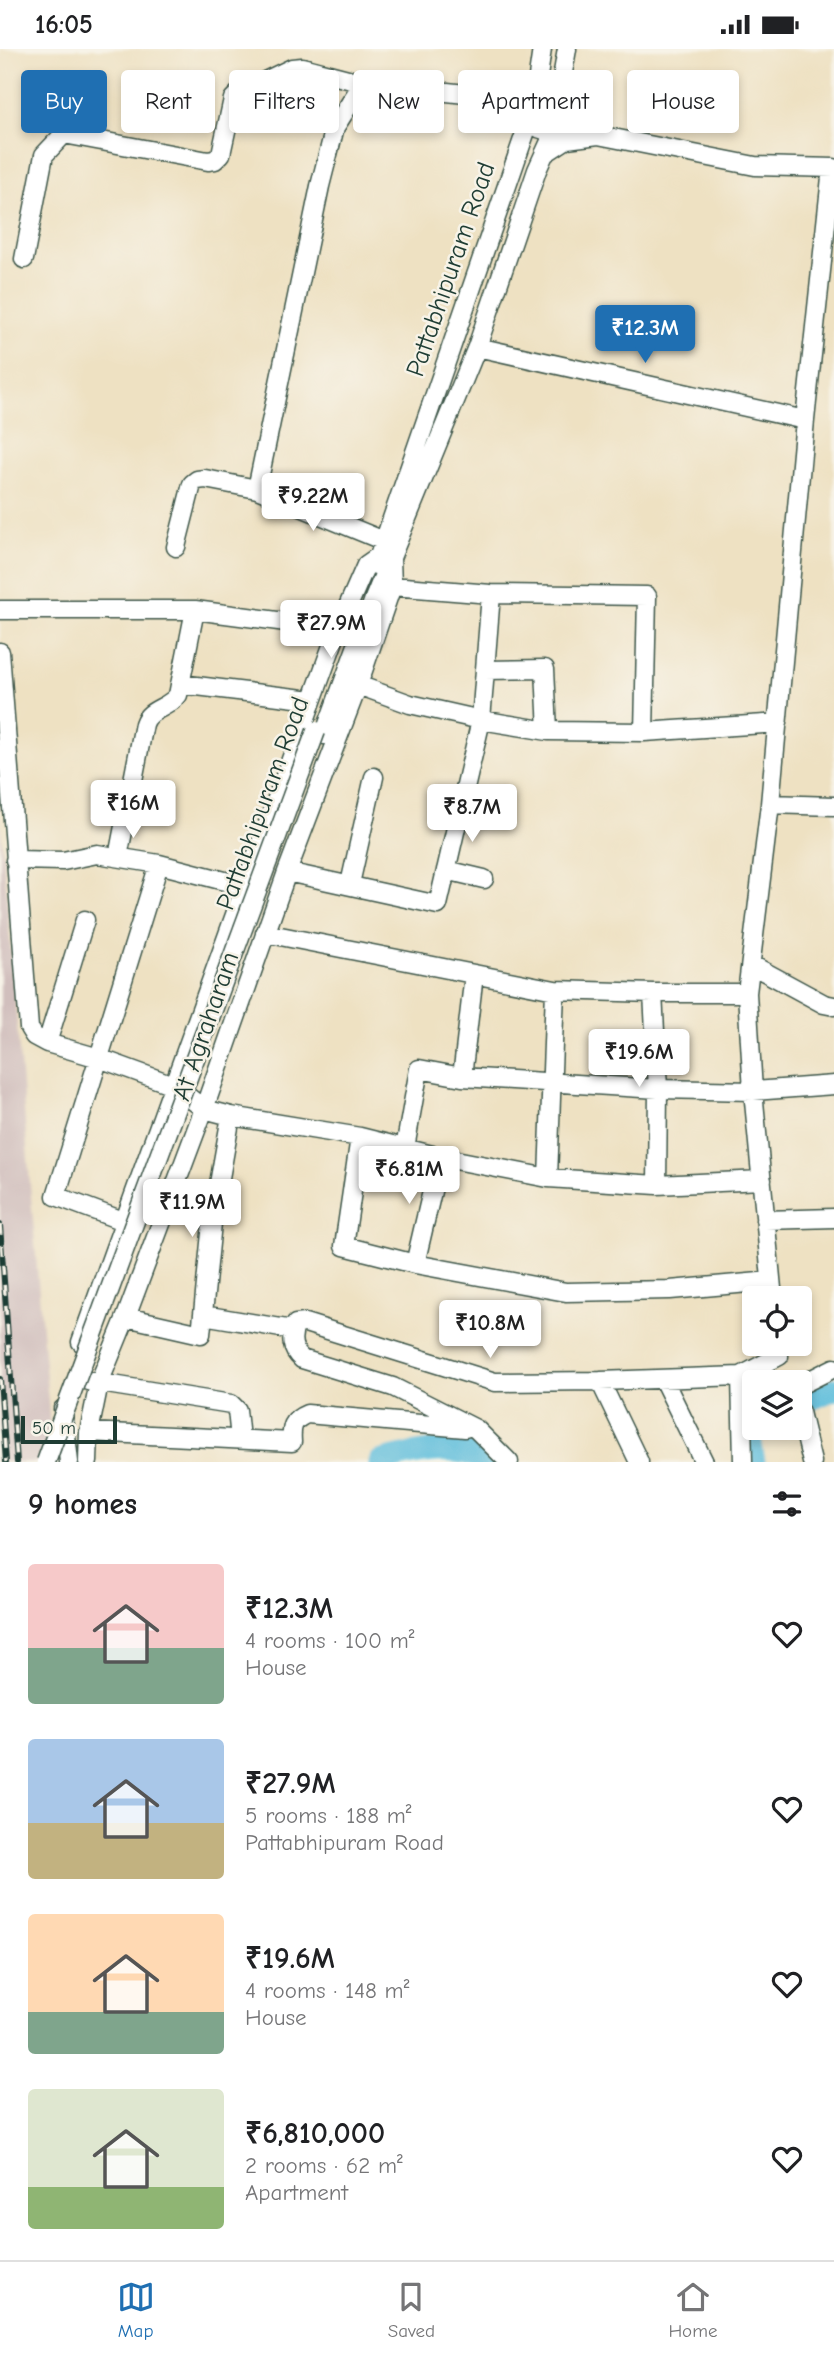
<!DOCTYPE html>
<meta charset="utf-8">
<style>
:root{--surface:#fff;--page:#f6f6f6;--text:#202124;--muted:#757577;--line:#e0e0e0;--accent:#1f6fb2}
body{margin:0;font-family:"Comic Neue",sans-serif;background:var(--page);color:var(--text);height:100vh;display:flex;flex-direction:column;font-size:26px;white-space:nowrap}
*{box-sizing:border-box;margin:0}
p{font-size:23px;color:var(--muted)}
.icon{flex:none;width:38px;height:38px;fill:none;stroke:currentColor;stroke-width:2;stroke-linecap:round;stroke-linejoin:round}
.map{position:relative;height:1413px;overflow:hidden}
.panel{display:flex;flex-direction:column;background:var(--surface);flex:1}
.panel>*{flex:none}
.hud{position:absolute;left:21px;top:21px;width:793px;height:63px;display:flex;gap:14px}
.fabs{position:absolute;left:742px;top:1237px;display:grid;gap:14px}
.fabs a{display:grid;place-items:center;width:70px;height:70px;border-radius:7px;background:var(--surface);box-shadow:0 4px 10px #0003;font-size:35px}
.scale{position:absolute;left:21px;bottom:18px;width:96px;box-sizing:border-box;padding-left:7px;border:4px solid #1f3d34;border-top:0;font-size:19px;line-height:24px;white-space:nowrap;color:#1f3d34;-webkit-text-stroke:5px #f7f3e8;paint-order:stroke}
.price{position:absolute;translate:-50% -60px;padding:0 16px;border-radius:7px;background:#fff;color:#222;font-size:23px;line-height:46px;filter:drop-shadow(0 2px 4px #0008)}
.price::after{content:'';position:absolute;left:50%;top:42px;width:21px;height:16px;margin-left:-10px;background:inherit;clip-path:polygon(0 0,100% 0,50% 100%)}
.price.current{background:var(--accent);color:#fff}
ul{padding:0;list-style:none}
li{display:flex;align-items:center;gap:21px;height:175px;padding:0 28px}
li span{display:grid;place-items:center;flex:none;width:196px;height:140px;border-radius:7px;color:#555}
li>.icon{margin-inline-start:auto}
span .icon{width:84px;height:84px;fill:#fffc;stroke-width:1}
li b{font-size:30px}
h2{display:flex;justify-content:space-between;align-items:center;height:84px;padding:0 28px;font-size:30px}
.chip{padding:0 24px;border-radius:7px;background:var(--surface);box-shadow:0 4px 10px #0003;font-size:24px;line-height:63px}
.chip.current{background:var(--accent);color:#fff}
.status{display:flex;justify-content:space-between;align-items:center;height:49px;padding:0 35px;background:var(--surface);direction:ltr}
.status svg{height:19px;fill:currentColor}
.tabs{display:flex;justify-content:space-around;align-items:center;height:98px;border-top:2px solid var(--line);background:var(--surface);font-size:19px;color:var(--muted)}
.tabs a{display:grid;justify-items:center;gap:4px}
.tabs .current{color:var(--accent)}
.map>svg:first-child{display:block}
</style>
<div class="status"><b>16:05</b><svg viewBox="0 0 49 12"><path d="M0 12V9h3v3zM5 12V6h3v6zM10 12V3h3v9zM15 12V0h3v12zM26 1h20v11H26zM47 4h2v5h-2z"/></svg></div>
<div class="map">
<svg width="834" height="1413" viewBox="0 0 834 1413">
<rect width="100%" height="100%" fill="#f7f3e8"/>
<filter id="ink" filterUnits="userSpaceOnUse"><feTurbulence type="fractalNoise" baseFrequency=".0143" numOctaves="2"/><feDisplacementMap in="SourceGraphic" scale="14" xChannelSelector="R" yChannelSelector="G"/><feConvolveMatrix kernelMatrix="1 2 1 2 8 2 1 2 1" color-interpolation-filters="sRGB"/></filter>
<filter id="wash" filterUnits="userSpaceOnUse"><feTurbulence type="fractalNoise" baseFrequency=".00686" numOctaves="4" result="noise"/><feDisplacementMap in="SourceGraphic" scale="28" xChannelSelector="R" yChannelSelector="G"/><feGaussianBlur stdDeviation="1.57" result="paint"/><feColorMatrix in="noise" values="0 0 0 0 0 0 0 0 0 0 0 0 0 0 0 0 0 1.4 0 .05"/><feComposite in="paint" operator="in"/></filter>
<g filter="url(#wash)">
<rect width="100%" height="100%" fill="#eee1c2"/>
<path fill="#d1bfbd" d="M0,768L31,1147L53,1413H0Z"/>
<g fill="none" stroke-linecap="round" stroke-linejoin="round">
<path stroke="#5ebedc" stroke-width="23" d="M800,1355L834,1340
M380,1413C411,1404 458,1392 485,1413
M754,1413L750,1389L755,1379"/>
</g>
</g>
<g filter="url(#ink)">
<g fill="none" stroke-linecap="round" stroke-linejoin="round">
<defs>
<path id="minor" d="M562,31L578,63L598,86
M560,41L567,0
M528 62a19 19 0 1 1 38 0a19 19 0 1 1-38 0Z
M535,48L542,0
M544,105L567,90L598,86L755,117L834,119
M24,210L44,106L64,85L208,112L215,111L221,105L233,50L238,45L292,19L302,18L363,34
M477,298L805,371
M257,440L320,137L335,78L363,34L531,52
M176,498L192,435L197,431L205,430L257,440L384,492
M376,516L530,70
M392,537L491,545L647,547L644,683
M0,561H195L338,580
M0,603L29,979L34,987L47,994
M485,621L545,620L548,682
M180,635L312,651
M358,636L410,655L481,671L548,682L644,683L778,674
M324,686L374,550L477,298L537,121L556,79
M770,755L834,757
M118,808L144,675C149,659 168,660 178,646L195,561
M15,811L63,812L97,805L159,815L244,837
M446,821L484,830
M287,823L438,856L481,671L491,545
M350,835L374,728
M85,871L47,994L99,1009L173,1036L204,1060L231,1067L360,1088L440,1108L548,1129L657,1136L762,1131
M265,884L555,941L653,944H747
M752,916L824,955L834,957
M653,944L658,1040L657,1136
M462,1028L474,925
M360,1088L344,1197L415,1215L566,1243L670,1241L771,1232
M405,1099L419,1020L462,1028L658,1040L753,1042L834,1036
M548,1129L555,941
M765,1171L834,1169
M123,1172L56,1147L159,815
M415,1215L440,1108
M773,1250L753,1042L747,944L770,755L805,371L832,119
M203,1266L293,1281
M126,1268L201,1285L212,1174L231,1067
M81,1293L338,580L366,516L379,507
M741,1327L743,1413
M663,1330L704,1413
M88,1332L231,1355L237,1361L240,1390
M600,1332L639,1413
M800,1336L834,1319
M63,1360L69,1413
M800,1363L812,1413
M89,1383L292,1393C291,1378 292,1371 307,1365L465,1379
M88,1413L89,1383L99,1334L126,1268L204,1060L287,823L358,636L392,537L391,509
M509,1413L476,1380L393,1338L302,1310C291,1301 290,1288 296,1275L305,1274L495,1333L600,1332L741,1327L779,1307L778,1295"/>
</defs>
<use href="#minor" stroke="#3e5649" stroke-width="21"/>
<use href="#minor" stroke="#fff" stroke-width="18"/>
<defs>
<path id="rail" d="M0,1176L17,1413
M0,1330L6,1413"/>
</defs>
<use href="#rail" stroke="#1f3d34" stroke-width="6"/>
<use href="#rail" stroke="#f7f3e8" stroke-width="3.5" stroke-dasharray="10" stroke-linecap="butt"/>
<defs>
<path id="minor-bridge" d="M46,1413L316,682"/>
</defs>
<use href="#minor-bridge" stroke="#3e5649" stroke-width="21" stroke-linecap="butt"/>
<use href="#minor-bridge" stroke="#fff" stroke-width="18"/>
</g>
</g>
<g text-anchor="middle" stroke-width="5" stroke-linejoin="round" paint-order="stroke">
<g font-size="26" fill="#1f3d34" stroke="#f7f3e8">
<text transform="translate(450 220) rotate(-71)" y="9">Pattabhipuram Road</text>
<text transform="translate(262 754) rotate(-70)" y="9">Pattabhipuram Road</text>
<text transform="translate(205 977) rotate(-71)" y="9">At Agraharam</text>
</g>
</g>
</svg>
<div class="fabs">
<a><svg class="icon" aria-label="locate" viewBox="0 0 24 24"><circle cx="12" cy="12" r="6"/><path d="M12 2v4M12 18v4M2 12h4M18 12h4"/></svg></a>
<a><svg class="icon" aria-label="layers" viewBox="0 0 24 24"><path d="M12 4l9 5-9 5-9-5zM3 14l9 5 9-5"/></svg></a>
</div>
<div class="scale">50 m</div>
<b class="price current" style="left:645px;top:316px">₹12.3M</b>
<b class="price" style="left:313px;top:484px">₹9.22M</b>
<b class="price" style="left:331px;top:611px">₹27.9M</b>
<b class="price" style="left:133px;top:791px">₹16M</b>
<b class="price" style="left:472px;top:795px">₹8.7M</b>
<b class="price" style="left:639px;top:1040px">₹19.6M</b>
<b class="price" style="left:409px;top:1157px">₹6.81M</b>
<b class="price" style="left:192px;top:1190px">₹11.9M</b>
<b class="price" style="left:490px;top:1311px">₹10.8M</b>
<div class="hud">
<a class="chip current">Buy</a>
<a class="chip">Rent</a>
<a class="chip">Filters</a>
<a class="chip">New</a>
<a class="chip">Apartment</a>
<a class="chip">House</a>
</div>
</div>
<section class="panel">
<h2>9 homes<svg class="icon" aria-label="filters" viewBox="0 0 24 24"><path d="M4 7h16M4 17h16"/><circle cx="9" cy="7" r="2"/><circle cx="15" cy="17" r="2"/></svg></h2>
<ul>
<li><span style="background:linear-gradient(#f6c9c9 60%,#7fa58c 0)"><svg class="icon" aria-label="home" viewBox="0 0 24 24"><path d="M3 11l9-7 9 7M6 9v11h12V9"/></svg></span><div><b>₹12.3M</b><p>4 rooms · 100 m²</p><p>House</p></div><svg class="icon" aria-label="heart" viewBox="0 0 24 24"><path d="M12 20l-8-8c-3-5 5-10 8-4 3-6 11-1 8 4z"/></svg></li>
<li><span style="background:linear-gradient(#a9c7e8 60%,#c2b280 0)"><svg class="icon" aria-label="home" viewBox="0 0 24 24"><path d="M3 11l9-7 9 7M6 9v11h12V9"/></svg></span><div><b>₹27.9M</b><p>5 rooms · 188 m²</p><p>Pattabhipuram Road</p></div><svg class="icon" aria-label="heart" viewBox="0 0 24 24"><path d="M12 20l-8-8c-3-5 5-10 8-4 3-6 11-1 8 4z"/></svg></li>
<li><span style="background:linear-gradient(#ffd9b3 70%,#7fa58c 0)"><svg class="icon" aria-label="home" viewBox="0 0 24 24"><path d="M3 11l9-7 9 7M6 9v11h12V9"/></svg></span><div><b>₹19.6M</b><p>4 rooms · 148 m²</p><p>House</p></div><svg class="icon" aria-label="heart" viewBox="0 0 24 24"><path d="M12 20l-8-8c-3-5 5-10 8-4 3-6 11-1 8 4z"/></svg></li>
<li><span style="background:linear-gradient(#dfe7d0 70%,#8fb573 0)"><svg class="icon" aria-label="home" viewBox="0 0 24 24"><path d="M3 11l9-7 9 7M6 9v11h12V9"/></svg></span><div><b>₹6,810,000</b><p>2 rooms · 62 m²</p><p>Apartment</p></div><svg class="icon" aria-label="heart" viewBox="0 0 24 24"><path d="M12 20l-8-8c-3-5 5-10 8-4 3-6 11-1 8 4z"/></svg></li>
</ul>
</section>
<nav class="tabs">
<a class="current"><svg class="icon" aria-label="map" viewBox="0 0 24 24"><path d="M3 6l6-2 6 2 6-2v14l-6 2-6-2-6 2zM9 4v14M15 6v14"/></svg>Map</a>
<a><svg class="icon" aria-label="saved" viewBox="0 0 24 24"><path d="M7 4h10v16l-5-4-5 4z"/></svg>Saved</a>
<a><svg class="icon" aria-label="home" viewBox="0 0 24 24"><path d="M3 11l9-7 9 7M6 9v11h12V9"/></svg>Home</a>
</nav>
